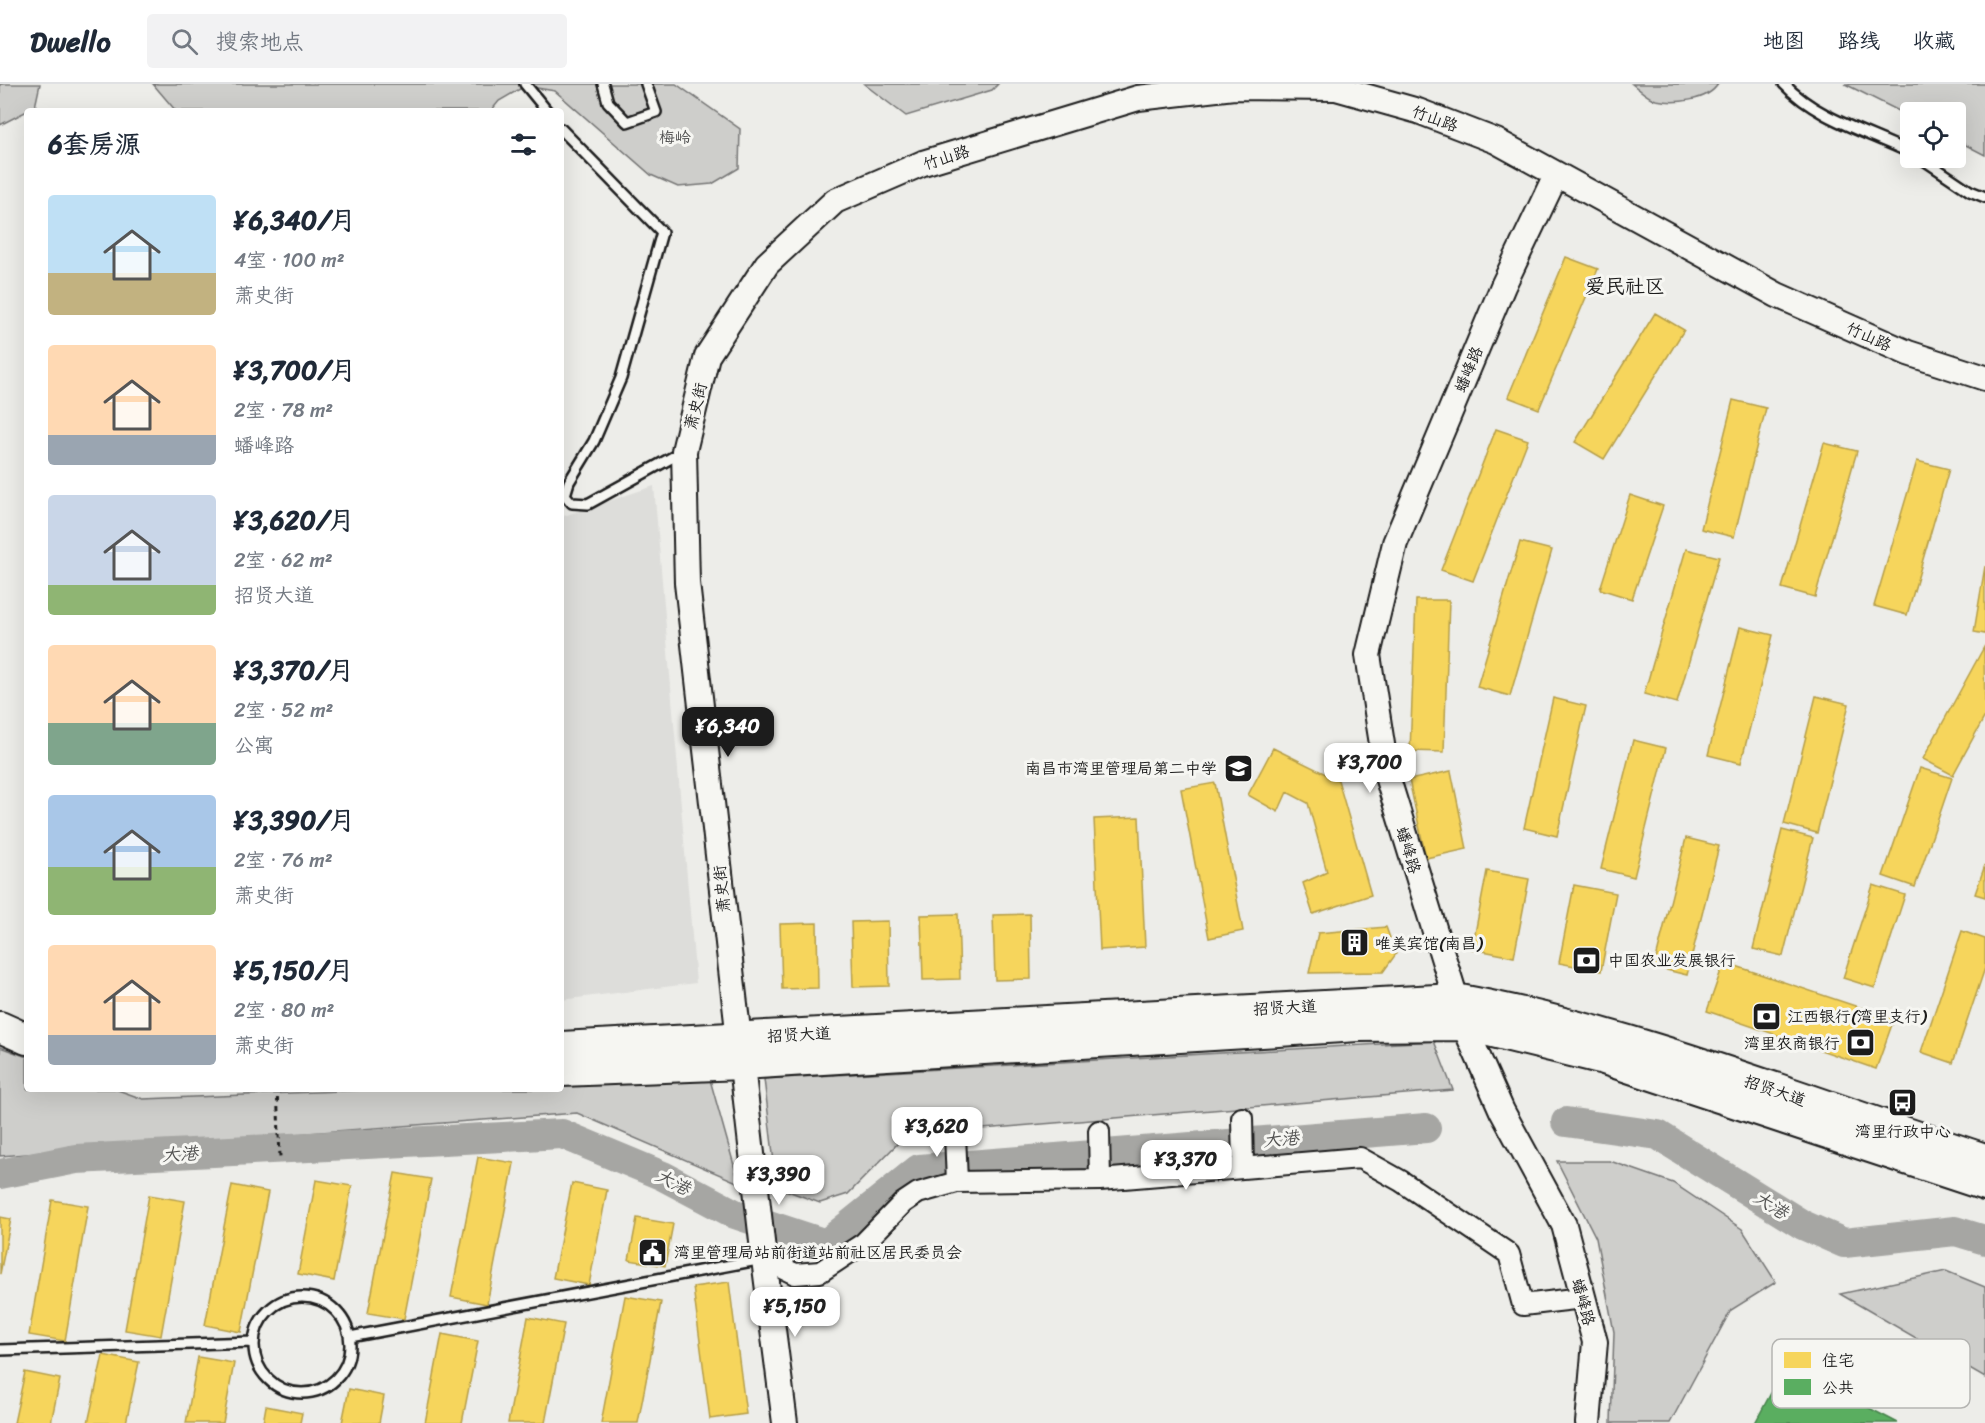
<!DOCTYPE html>
<html lang="zh">
<meta charset="utf-8">
<style>
:root{--surface:#fff;--page:#f2f2f3;--text:#1f2937;--muted:#747a83;--line:#e0e1e3;--accent:#1c1c1c}
body{margin:0;font-family:Sriracha,"LXGW WenKai TC",sans-serif;background:var(--page);color:var(--text);height:100vh;display:flex;flex-direction:column;font-size:22px;white-space:nowrap}
*{box-sizing:border-box;margin:0}
p{font-size:20px;color:var(--muted)}
.icon{flex:none;width:33px;height:33px;fill:none;stroke:currentColor;stroke-width:2;stroke-linecap:round;stroke-linejoin:round}
.map{position:relative;flex:1;overflow:hidden}
.side{position:absolute;left:24px;top:24px;width:540px;height:984px;display:flex;flex-direction:column;background:var(--surface);border-radius:6px;box-shadow:0 6px 24px #0002}
.side>*{flex:none}
.controls{position:absolute;left:1900px;top:18px;display:grid;gap:12px}
.controls a{display:grid;place-items:center;width:66px;height:66px;border-radius:6px;background:var(--surface);box-shadow:0 6px 24px #0002;font-size:30px}
.price{position:absolute;translate:-50% -51px;padding:0 14px;border-radius:12px;background:#fff;color:#222;font-size:20px;line-height:39px;filter:drop-shadow(0 2px 3px #0008)}
.price::after{content:'';position:absolute;left:50%;top:36px;width:18px;height:14px;margin-left:-9px;background:inherit;clip-path:polygon(0 0,100% 0,50% 100%)}
.price.active{background:var(--accent);color:#fff}
ul{padding:0;list-style:none}
li{display:flex;align-items:center;gap:18px;height:150px;padding:0 24px}
li span{display:grid;place-items:center;flex:none;width:168px;height:120px;border-radius:6px;color:#555}
li>.icon{margin-inline-start:auto}
span .icon{width:72px;height:72px;fill:#fffc;stroke-width:1}
li b{font-size:26px}
h2{display:flex;justify-content:space-between;align-items:center;height:72px;padding:0 24px;font-size:26px}
header{display:flex;align-items:center;gap:36px;box-sizing:border-box;height:84px;padding:0 30px;background:var(--surface);border-bottom:2px solid var(--line)}
header strong{font-size:28px}
nav{display:flex;gap:33px;margin-inline-start:auto;font-size:21px}
.search{width:420px;height:54px;background:var(--page);display:flex;align-items:center;gap:15px;box-sizing:border-box;padding:0 21px;border-radius:6px;color:var(--muted);font-size:22px}
.map>svg:first-child{display:block}
</style>
<header>
<strong>Dwello</strong>
<div class="search"><svg class="icon" aria-label="search" viewBox="0 0 24 24"><circle cx="10" cy="10" r="6"/><path d="M15 15l6 6"/></svg>搜索地点</div>
<nav><a>地图</a><a>路线</a><a>收藏</a></nav>
</header>
<div class="map">
<svg width="1985" height="1339" viewBox="0 0 1985 1339">
<rect width="100%" height="100%" fill="#edede9"/>
<filter id="ink" filterUnits="userSpaceOnUse"><feTurbulence type="fractalNoise" baseFrequency=".0167" numOctaves="2"/><feDisplacementMap in="SourceGraphic" scale="12" xChannelSelector="R" yChannelSelector="G"/><feConvolveMatrix kernelMatrix="1 2 1 2 8 2 1 2 1" color-interpolation-filters="sRGB"/></filter>
<g filter="url(#ink)">
<path fill="#ddddda" d="M654,402L696,899L561,916V433Z"/>
<path fill="#cececb" stroke="#757574" stroke-width="1.5" d="M0,0H40L35,23L0,41Z
M153,0H676L740,45L739,84L712,100L678,103L651,91L555,7L525,2L499,17L491,27H176Z
M864,0H998L992,6L906,32Z
M1632,0H1718C1708,17 1675,20 1656,16C1648,14 1639,5 1632,0Z
M1845,0H1985V71L1956,56V28H1911V33Z
M1434,957L1453,1006L934,1049L902,1055L848,1110L820,1119L777,1103L764,995Z
M0,963L27,973V1005H115L143,1015L391,1005H561V998L709,992L739,1099L577,1029L0,1072Z
M1557,1077H1610L1673,1099L1742,1145L1776,1198L1731,1226L1670,1339H1611L1614,1248L1596,1154Z
M1946,1187L1985,1203V1294L1840,1210Z"/>
<path fill="#f6d55c" stroke="#b59e49" stroke-width="1.5" d="M1566,173L1598,185L1539,325L1508,313Z
M1655,229L1684,246L1604,375L1575,358Z
M1733,316L1766,324L1734,453L1701,445Z
M1496,345L1528,356L1473,497L1441,486Z
M1824,359L1857,367L1815,513L1782,504Z
M1917,377L1949,385L1907,531L1874,522Z
M1630,411L1663,422L1632,515L1600,505Z
M1520,458L1552,466L1510,612L1477,603Z
M1686,465L1719,473L1677,619L1644,610Z
M1985,482V550L1974,548Z
M1416,516H1449L1444,668L1410,667Z
M1740,543L1773,551L1741,679L1708,671Z
M1984,563L1985,632L1953,691L1923,675Z
M1816,612L1849,620L1817,749L1784,740Z
M1553,614L1586,622L1557,752L1524,744Z
M1633,656L1666,664L1634,793L1601,785Z
M1273,664L1338,696L1371,811L1313,830L1303,799L1327,788L1308,719L1287,708L1278,728L1248,711Z
M1920,684L1952,694L1915,803L1883,792Z
M1451,687L1467,765L1426,774L1409,696Z
M1215,699L1243,847L1209,854L1181,705Z
M1139,733L1145,863L1100,866L1094,735Z
M1782,746L1813,754L1783,872L1753,865Z
M1686,754L1719,762L1687,891L1654,883Z
M1985,781V813L1975,810Z
M1487,787L1529,795L1514,873L1472,865Z
M1574,801L1616,809L1601,887L1559,879Z
M1873,801L1905,811L1875,904L1843,894Z
M958,830L960,895L923,896L921,831Z
M1030,830L1031,895L995,896L993,831Z
M888,837L889,902L853,903L851,838Z
M817,839L818,904L782,905L780,840Z
M1386,843L1396,870L1383,888L1309,889L1318,849Z
M1962,847L1985,855V884L1953,979L1921,968Z
M1724,878L1894,935L1876,985L1707,927Z
M478,1073L514,1079L487,1220L451,1213Z
M395,1089L431,1095L404,1235L368,1229Z
M316,1096L352,1102L334,1197L298,1190Z
M572,1099L607,1106L589,1201L553,1194Z
M232,1101L268,1108L241,1248L205,1241Z
M149,1111L185,1117L161,1252L125,1246Z
M52,1116L88,1122L65,1257L29,1251Z
M0,1133L11,1135L0,1190Z
M637,1134L673,1140L665,1182L629,1176Z
M729,1198L746,1330L710,1335L693,1203Z
M625,1212L661,1218L638,1339H601Z
M528,1233L564,1240L545,1339H508Z
M442,1250L478,1257L462,1339H425Z
M103,1271L139,1278L126,1339H88Z
M198,1273L234,1279L223,1339H186Z
M25,1288L60,1295L51,1339H14Z
M349,1305L384,1312L379,1339H342Z
M266,1322L302,1329L300,1339H263Z"/>
<path fill="#5aae61" stroke="#47824c" stroke-width="1.5" d="M1786,1281L1898,1339H1755Z"/>
<g fill="none" stroke-linecap="round" stroke-linejoin="round">
<path stroke="#a6a6a3" stroke-width="30" d="M1566,1038L1658,1051L1803,1141L1844,1159L1955,1147L1985,1156
M0,1090L76,1075L562,1050L663,1092L735,1130L826,1160L919,1085L1426,1044"/>
<defs>
<path id="service" d="M525,0L547,27
M603,0L608,18L627,38L656,28L646,0
M1784,0C1817,35 1868,48 1911,69
M561,45L662,148L621,294L594,357L569,398L565,411L572,419L588,420L682,368
M1921,74L1970,107L1985,113
M254 1261a48 48 0 1 1 96 0a48 48 0 1 1-96 0Z
M350,1253L763,1175
M0,1266L254,1258"/>
<path id="minor" d="M1242,1034L1243,1083
M1099,1047L1100,1096
M955,1050L957,1098
M764,1175L795,1190L820,1188L864,1159L903,1119L918,1109L957,1098L1100,1096L1360,1074L1401,1097L1509,1170L1523,1221L1583,1214"/>
<path id="tertiary" d="M1556,91L1503,202L1395,459L1368,571L1387,692L1464,941L1502,1027L1564,1141L1595,1258L1588,1339
M785,1339L764,1175L687,499L684,367L707,272L767,180L835,117L923,79L1138,14L1234,3L1336,4L1418,27L1496,57L1777,211L1908,269L1985,294"/>
<path id="primary" d="M0,943L27,955
M561,963L1455,915C1637,948 1810,1019 1985,1075
M561,987L742,980L1358,942L1464,941L1604,975L1985,1101"/>
</defs>
<use href="#service" stroke="#1c1c1c" stroke-width="14"/>
<use href="#minor" stroke="#1c1c1c" stroke-width="24"/>
<use href="#tertiary" stroke="#1c1c1c" stroke-width="28"/>
<use href="#primary" stroke="#1c1c1c" stroke-width="34"/>
<path stroke="#1c1c1c" stroke-width="3" stroke-dasharray="4.5 4.5" stroke-linecap="butt" d="M277,1005L280,1073"/>
<use href="#service" stroke="#f6f6f2" stroke-width="9"/>
<use href="#minor" stroke="#f6f6f2" stroke-width="20"/>
<use href="#tertiary" stroke="#f6f6f2" stroke-width="24"/>
<use href="#primary" stroke="#f6f6f2" stroke-width="30"/>
</g>
</g>
<defs>
<symbol id="school-square" viewBox="-11 -11 22 22"><rect x="-9" y="-9" width="18" height="18" rx="4" fill="#1c1c1c" stroke="#f6f6f2"/><path d="M0-5L7-2L0 1L-7-2ZM-4 1L0 2.5L4 1V4Q0 6-4 4Z" fill="#fff"/></symbol>
<symbol id="building-square" viewBox="-11 -11 22 22"><rect x="-9" y="-9" width="18" height="18" rx="4" fill="#1c1c1c" stroke="#f6f6f2"/><path d="M-4-6H4V6H1V3H-1V6H-4ZM-2.5-4.3h1.7v1.8h-1.7ZM.8-4.3h1.7v1.8H.8ZM-2.5-1h1.7V.8h-1.7ZM.8-1h1.7V.8H.8Z" fill="#fff"/></symbol>
<symbol id="bank-square" viewBox="-11 -11 22 22"><rect x="-9" y="-9" width="18" height="18" rx="4" fill="#1c1c1c" stroke="#f6f6f2"/><path d="M-6-4H6V4H-6ZM0-2.3a2.3 2.3 0 1 0 0 4.6a2.3 2.3 0 1 0 0-4.6Z" fill="#fff"/></symbol>
<symbol id="bus-square" viewBox="-11 -11 22 22"><rect x="-9" y="-9" width="18" height="18" rx="4" fill="#1c1c1c" stroke="#f6f6f2"/><path d="M-5-6H5V4H4V6H2V4H-2V6H-4V4H-5ZM-3.5-4V0h7V-4ZM-3.5 1.2v1.5H-2V1.2ZM2 1.2v1.5H3.5V1.2Z" fill="#fff"/></symbol>
<symbol id="civic-square" viewBox="-11 -11 22 22"><rect x="-9" y="-9" width="18" height="18" rx="4" fill="#1c1c1c" stroke="#f6f6f2"/><path d="M-.6-6.5H3V-4.5H.6V-3L4-1V1h2V6H-6V1h2V-1L-.6-3ZM-1.2 2.5V6h2.4V2.5Z" fill="#fff"/></symbol>
</defs>
<g fill-rule="evenodd">
<use href="#school-square" x="1222" y="668" width="33" height="33"/>
<use href="#building-square" x="1338" y="842" width="33" height="33"/>
<use href="#bank-square" x="1570" y="860" width="33" height="33"/>
<use href="#bank-square" x="1750" y="916" width="33" height="33"/>
<use href="#bank-square" x="1844" y="942" width="33" height="33"/>
<use href="#bus-square" x="1886" y="1002" width="33" height="33"/>
<use href="#civic-square" x="636" y="1152" width="33" height="33"/>
</g>
<g text-anchor="middle" stroke-width="6" stroke-linejoin="round" paint-order="stroke">
<g font-size="16" fill="#1c1c1c" stroke="#f6f6f2">
<text transform="translate(1435 34) rotate(20)" y="6">竹山路</text>
<text transform="translate(946 73) rotate(-18)" y="6">竹山路</text>
<text transform="translate(1869 252) rotate(24)" y="6">竹山路</text>
<text transform="translate(1468 285) rotate(-67)" y="6">蟠峰路</text>
<text transform="translate(695 322) rotate(-76)" y="6">萧史街</text>
<text transform="translate(1409 766) rotate(73)" y="6">蟠峰路</text>
<text transform="translate(721 805) rotate(-96)" y="6">萧史街</text>
<text transform="translate(1285 923) rotate(-3)" y="6">招贤大道</text>
<text transform="translate(799 950) rotate(-3)" y="6">招贤大道</text>
<text transform="translate(1775 1006) rotate(19)" y="6">招贤大道</text>
<text transform="translate(1584 1218) rotate(75)" y="6">蟠峰路</text>
</g>
<g font-size="16" fill="#515151" stroke="#f6f6f2">
<text x="675" y="59">梅岭</text>
</g>
<g font-size="16" fill="#1c1c1c" stroke="#f6f6f2" text-anchor="start">
<text x="1217" y="690" text-anchor="end">南昌市湾里管理局第二中学</text>
<text x="1375" y="865">唯美宾馆(南昌)</text>
<text x="1608" y="882">中国农业发展银行</text>
<text x="1787" y="938">江西银行(湾里支行)</text>
<text x="1840" y="965" text-anchor="end">湾里农商银行</text>
<text x="1903" y="1053" text-anchor="middle">湾里行政中心</text>
<text x="674" y="1174">湾里管理局站前街道站前社区居民委员会</text>
</g>
<g font-size="18" font-style="italic" fill="#535352" stroke="#f6f6f2">
<text transform="translate(1281 1055) rotate(-5)" y="6">大港</text>
<text transform="translate(180 1070) rotate(-3)" y="6">大港</text>
<text transform="translate(673 1098) rotate(26)" y="6">大港</text>
<text transform="translate(1771 1121) rotate(32)" y="6">大港</text>
</g>
<g font-size="20" fill="#1c1c1c" stroke="#f6f6f2">
<text x="1625" y="209">爱民社区</text>
</g>
</g>
<rect x="1772" y="1255" width="198" height="69" rx="9" fill="#f6f6f2" stroke="#b5b5b2" stroke-width="1.5"/>
<rect x="1784" y="1268" width="27" height="16" fill="#f6d55c"/>
<rect x="1784" y="1295" width="27" height="16" fill="#5aae61"/>
<g font-size="16" fill="#1c1c1c">
<text x="1822" y="1282">住宅</text>
<text x="1822" y="1309">公共</text>
</g>
</svg>
<div class="controls">
<a><svg class="icon" aria-label="locate" viewBox="0 0 24 24"><circle cx="12" cy="12" r="6"/><path d="M12 2v4M12 18v4M2 12h4M18 12h4"/></svg></a>
</div>
<b class="price active" style="left:728px;top:674px">¥6,340</b>
<b class="price" style="left:1370px;top:710px">¥3,700</b>
<b class="price" style="left:937px;top:1074px">¥3,620</b>
<b class="price" style="left:1186px;top:1107px">¥3,370</b>
<b class="price" style="left:779px;top:1122px">¥3,390</b>
<b class="price" style="left:795px;top:1254px">¥5,150</b>
<section class="side">
<h2>6套房源<svg class="icon" aria-label="filters" viewBox="0 0 24 24"><path d="M4 7h16M4 17h16"/><circle cx="9" cy="7" r="2"/><circle cx="15" cy="17" r="2"/></svg></h2>
<ul>
<li><span style="background:linear-gradient(#bfe0f5 65%,#c2b280 0)"><svg class="icon" aria-label="home" viewBox="0 0 24 24"><path d="M3 11l9-7 9 7M6 9v11h12V9"/></svg></span><div><b>¥6,340/月</b><p>4室 · 100 m²</p><p>萧史街</p></div></li>
<li><span style="background:linear-gradient(#ffd9b3 75%,#9aa5b1 0)"><svg class="icon" aria-label="home" viewBox="0 0 24 24"><path d="M3 11l9-7 9 7M6 9v11h12V9"/></svg></span><div><b>¥3,700/月</b><p>2室 · 78 m²</p><p>蟠峰路</p></div></li>
<li><span style="background:linear-gradient(#c9d6e8 75%,#8fb573 0)"><svg class="icon" aria-label="home" viewBox="0 0 24 24"><path d="M3 11l9-7 9 7M6 9v11h12V9"/></svg></span><div><b>¥3,620/月</b><p>2室 · 62 m²</p><p>招贤大道</p></div></li>
<li><span style="background:linear-gradient(#ffd9b3 65%,#7fa58c 0)"><svg class="icon" aria-label="home" viewBox="0 0 24 24"><path d="M3 11l9-7 9 7M6 9v11h12V9"/></svg></span><div><b>¥3,370/月</b><p>2室 · 52 m²</p><p>公寓</p></div></li>
<li><span style="background:linear-gradient(#a9c7e8 60%,#8fb573 0)"><svg class="icon" aria-label="home" viewBox="0 0 24 24"><path d="M3 11l9-7 9 7M6 9v11h12V9"/></svg></span><div><b>¥3,390/月</b><p>2室 · 76 m²</p><p>萧史街</p></div></li>
<li><span style="background:linear-gradient(#ffd9b3 75%,#9aa5b1 0)"><svg class="icon" aria-label="home" viewBox="0 0 24 24"><path d="M3 11l9-7 9 7M6 9v11h12V9"/></svg></span><div><b>¥5,150/月</b><p>2室 · 80 m²</p><p>萧史街</p></div></li>
</ul>
</section>
</div>
